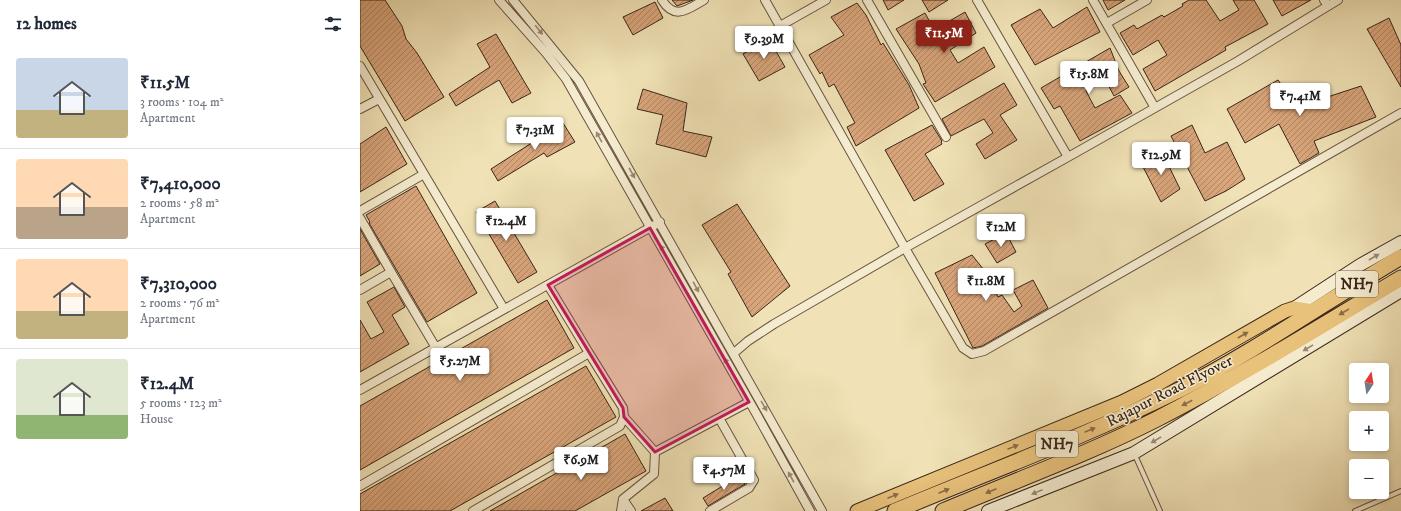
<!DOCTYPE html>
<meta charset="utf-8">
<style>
:root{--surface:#fff;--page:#f6f6f7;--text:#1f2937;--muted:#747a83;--line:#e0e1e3;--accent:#8f2418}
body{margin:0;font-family:"IM FELL DW Pica",serif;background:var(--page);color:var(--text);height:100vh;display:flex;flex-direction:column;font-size:15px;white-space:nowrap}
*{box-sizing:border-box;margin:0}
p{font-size:13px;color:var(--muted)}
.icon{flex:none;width:22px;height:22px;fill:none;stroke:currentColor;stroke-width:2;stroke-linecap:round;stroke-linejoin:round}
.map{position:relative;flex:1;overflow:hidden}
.details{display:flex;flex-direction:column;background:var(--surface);width:360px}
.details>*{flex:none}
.needle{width:26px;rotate:12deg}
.buttons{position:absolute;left:989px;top:363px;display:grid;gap:8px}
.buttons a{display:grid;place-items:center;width:40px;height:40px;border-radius:4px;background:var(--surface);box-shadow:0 2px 6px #0003;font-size:20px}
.price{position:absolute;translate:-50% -34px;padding:0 9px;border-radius:4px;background:#fff;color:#222;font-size:13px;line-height:26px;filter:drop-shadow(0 1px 2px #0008)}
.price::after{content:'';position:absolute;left:50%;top:24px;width:12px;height:9px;margin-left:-6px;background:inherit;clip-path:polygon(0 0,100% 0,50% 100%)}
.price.selected{background:var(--accent);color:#fff}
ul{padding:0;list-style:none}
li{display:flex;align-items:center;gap:12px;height:100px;padding:0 16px}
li+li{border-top:1px solid var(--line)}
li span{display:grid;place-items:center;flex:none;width:112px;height:80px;border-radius:4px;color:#555}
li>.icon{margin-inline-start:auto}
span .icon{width:48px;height:48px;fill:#fffc;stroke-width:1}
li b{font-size:17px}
h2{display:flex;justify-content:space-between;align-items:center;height:48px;padding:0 16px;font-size:17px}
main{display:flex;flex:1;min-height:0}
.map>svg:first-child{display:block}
</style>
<main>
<section class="details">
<h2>12 homes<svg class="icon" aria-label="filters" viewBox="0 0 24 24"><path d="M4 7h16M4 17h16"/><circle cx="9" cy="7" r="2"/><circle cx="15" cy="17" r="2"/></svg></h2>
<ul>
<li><span style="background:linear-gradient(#c9d6e8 65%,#c2b280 0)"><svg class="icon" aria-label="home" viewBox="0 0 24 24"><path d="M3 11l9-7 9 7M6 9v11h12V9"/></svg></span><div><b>₹11.5M</b><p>3 rooms · 104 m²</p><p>Apartment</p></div></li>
<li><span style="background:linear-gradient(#ffd9b3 60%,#b9a48a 0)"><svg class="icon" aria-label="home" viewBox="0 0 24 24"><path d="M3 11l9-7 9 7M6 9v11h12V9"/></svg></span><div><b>₹7,410,000</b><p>2 rooms · 58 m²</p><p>Apartment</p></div></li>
<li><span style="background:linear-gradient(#ffd9b3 65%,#c2b280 0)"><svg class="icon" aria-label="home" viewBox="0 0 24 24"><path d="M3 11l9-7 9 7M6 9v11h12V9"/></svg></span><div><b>₹7,310,000</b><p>2 rooms · 76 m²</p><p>Apartment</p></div></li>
<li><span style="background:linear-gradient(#dfe7d0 70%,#8fb573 0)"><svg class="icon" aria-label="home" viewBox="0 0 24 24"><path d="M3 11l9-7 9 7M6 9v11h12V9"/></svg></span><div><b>₹12.4M</b><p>5 rooms · 123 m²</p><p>House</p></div></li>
</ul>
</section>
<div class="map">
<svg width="1041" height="511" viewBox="0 0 1041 511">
<defs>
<pattern id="building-hatch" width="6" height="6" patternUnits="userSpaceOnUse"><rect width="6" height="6" fill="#d9a57b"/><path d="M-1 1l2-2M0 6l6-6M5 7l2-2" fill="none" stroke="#b18664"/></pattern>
</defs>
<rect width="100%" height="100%" fill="#f0e2b6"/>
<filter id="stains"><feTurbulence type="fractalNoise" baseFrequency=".005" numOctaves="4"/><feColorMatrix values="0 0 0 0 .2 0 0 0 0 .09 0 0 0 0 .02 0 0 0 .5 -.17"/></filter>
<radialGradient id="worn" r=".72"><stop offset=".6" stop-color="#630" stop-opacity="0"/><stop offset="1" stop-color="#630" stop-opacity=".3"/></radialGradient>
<path fill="url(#building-hatch)" stroke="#3a2519" d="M0,0H25L42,26L46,39L57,53L84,97L45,121L0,46Z
M312,0H333L317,6Z
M523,0H544L528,10Z
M562,0H588L569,12Z
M743,0H765L748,10Z
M829,0H846L860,21L879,10L873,0H894L908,24L865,47L866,50L795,91L783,69L807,55L798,40L773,55L760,33L774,25L777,29L802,15L804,17L823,6L822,4Z
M913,0H951L922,16Z
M295,2L303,18L273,35L263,17Z
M497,3L506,15L521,45L523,43L549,85L559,108L496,146L487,127L495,123L474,84L469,87L462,72L460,74L449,55L484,35L471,17Z
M727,7L740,32L675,65L651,25L680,9L693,28Z
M605,12L616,33L590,50L598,63L624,47L635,67L575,102L563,84L566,83L559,64L536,29L565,13L574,30Z
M1029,18L1041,45V87L1007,29Z
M136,34L171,93L152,103L139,80L96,106L89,94L130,67L117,44Z
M409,39L425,67L399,81L383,54Z
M750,48L759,71L769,87L754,96L745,79L726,91L735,108L760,95L772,113L720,141L700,106L694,109L681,88Z
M918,80L937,107L1001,86L1016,117L954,141L959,153L940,164L919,124L885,143L867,109Z
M644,83L657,105L640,115L657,140L625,159L616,144L633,133L624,119L591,136L582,119Z
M283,89L327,103L323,131L352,137L346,157L296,144L303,115L277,109Z
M203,123L215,142L187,157L184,153L138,181L131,169Z
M572,125L582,141L581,142L582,144L565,154L584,184L554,201L525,150Z
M832,125L845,153L867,142L885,179L866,191L845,201L811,136Z
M26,127L47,164L0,192V144Z
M802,152L820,189L801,202L781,163Z
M56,186L117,293L67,322L9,223L10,222L6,215Z
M135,201L177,272L158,283L116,212Z
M377,204L430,286L392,317L368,274L371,272L342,225Z
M0,229L20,264L0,276Z
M646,233L656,252L637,263L625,244Z
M612,255L624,270L638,297L642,295L654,312L662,306L653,290L673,280L688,308L622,346L613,348L575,273Z
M34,287L45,307L32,315L49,344L0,372V320L11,339L24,332L7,302Z
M187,300L214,348L0,470V406Z
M226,366L256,417L90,511H0V494Z
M265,434L286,471L215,511H130Z
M379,476L385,484L348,506L343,498Z
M305,498L313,511H281Z"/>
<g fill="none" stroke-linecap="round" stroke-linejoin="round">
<defs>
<path id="lane" d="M774,453L800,511
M995,511L1041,491"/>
<path id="street" d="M139,0L186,53L206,79L397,415L450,511
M153,0L219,81L462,511
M302,0C315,21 328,9 344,0
M405,0L545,248L708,157L617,0
M507,0L586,137
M733,0L795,108
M968,6L978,0
M747,23L787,0
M420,26L466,0
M0,66L144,309
M0,109L19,99
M708,157L878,61L968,6L964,0
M0,211L64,174
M0,218L31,272L0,290
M31,272L76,348
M374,353L388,341L414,324L545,248L603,348L612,354L624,351L1041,113
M0,390L300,222
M264,417L295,452
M0,486L229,353L188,285
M263,499L271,511
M113,511L260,426L264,417L263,408L229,353
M261,511L263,499L294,474L295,452L389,402
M350,511L389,488L394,480L359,418"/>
<path id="secondary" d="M934,308L1000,265L1041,242
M628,511L774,453L1041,291"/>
<path id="primary" d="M497,511L762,402L798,384L925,311L934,308L953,311"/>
<path id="highway" d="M535,511C631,471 729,435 821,389C897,350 968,300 1041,257
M583,511C654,481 728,454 797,419C881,376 961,326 1041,278"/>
</defs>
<use href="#lane" stroke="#685440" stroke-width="6"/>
<use href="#street" stroke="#685440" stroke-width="10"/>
<use href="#secondary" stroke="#3a2519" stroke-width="14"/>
<use href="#primary" stroke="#3a2519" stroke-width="15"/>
<use href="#highway" stroke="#3a2519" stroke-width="17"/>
<use href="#lane" stroke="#f5ecd0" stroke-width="4"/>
<use href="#street" stroke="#f5ecd0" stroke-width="8"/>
<use href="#secondary" stroke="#f5ecd0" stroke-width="12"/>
<use href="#primary" stroke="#e8c17b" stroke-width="13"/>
<use href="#highway" stroke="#e8c17b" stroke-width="15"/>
</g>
<defs><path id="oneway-solid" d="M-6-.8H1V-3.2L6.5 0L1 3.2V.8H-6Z"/></defs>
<g fill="#988874">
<use href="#oneway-solid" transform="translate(179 30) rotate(51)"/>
<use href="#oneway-solid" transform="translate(239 137) rotate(-119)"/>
<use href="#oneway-solid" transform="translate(272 173) rotate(61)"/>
<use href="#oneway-solid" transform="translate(303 250) rotate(-120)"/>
<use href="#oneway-solid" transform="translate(1014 257) rotate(-30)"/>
<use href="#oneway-solid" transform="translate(336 287) rotate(61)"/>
<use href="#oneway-solid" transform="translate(948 348) rotate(149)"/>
<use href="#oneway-solid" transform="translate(367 363) rotate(-120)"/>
<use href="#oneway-solid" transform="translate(404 406) rotate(60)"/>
<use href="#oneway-solid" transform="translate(796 440) rotate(149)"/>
<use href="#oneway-solid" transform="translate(431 477) rotate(-119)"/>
<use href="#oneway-solid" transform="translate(677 492) rotate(158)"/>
</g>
<g fill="#886b45">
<use href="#oneway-solid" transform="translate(984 312) rotate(149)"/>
<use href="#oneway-solid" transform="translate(883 335) rotate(-30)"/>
<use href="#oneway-solid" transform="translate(827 403) rotate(152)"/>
<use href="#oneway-solid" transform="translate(730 430) rotate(-23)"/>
<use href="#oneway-solid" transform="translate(653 447) rotate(-22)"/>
<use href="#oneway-solid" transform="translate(584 491) rotate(-23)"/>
<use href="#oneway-solid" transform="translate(631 491) rotate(157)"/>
<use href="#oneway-solid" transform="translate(533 496) rotate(-22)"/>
</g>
<path fill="#c2185b" fill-opacity="0.2" stroke="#c2185b" stroke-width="3" stroke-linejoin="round" d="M290,228L389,402L295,452L264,417L263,408L188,285Z"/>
<g text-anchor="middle" stroke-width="3" stroke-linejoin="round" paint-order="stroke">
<g fill="#f5ecd0" stroke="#726150" stroke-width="1">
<rect x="976" y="271" width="42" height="26" rx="3"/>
<rect x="676" y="431" width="42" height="26" rx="3"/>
</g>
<g font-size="15" font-weight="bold" fill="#3a2519">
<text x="997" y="289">NH7</text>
<text x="697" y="449">NH7</text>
</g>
<g font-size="16" fill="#3a2519" stroke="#f5ecd0">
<text transform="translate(809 390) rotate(-27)" y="6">Rajapur Road Flyover</text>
</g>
</g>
<rect width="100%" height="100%" filter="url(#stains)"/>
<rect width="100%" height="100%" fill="url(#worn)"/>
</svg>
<div class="buttons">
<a><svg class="needle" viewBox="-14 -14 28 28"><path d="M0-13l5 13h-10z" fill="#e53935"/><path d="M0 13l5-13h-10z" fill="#747a83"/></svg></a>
<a>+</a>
<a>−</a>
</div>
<b class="price selected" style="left:584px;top:54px">₹11.5M</b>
<b class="price" style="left:404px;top:60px">₹9.39M</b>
<b class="price" style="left:729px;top:95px">₹15.8M</b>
<b class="price" style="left:940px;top:117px">₹7.41M</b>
<b class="price" style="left:175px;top:151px">₹7.31M</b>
<b class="price" style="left:801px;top:176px">₹12.9M</b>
<b class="price" style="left:146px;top:242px">₹12.4M</b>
<b class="price" style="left:641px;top:248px">₹12M</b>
<b class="price" style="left:626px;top:302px">₹11.8M</b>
<b class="price" style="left:100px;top:382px">₹5.27M</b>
<b class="price" style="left:221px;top:481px">₹6.9M</b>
<b class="price" style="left:364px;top:491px">₹4.57M</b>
</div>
</main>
